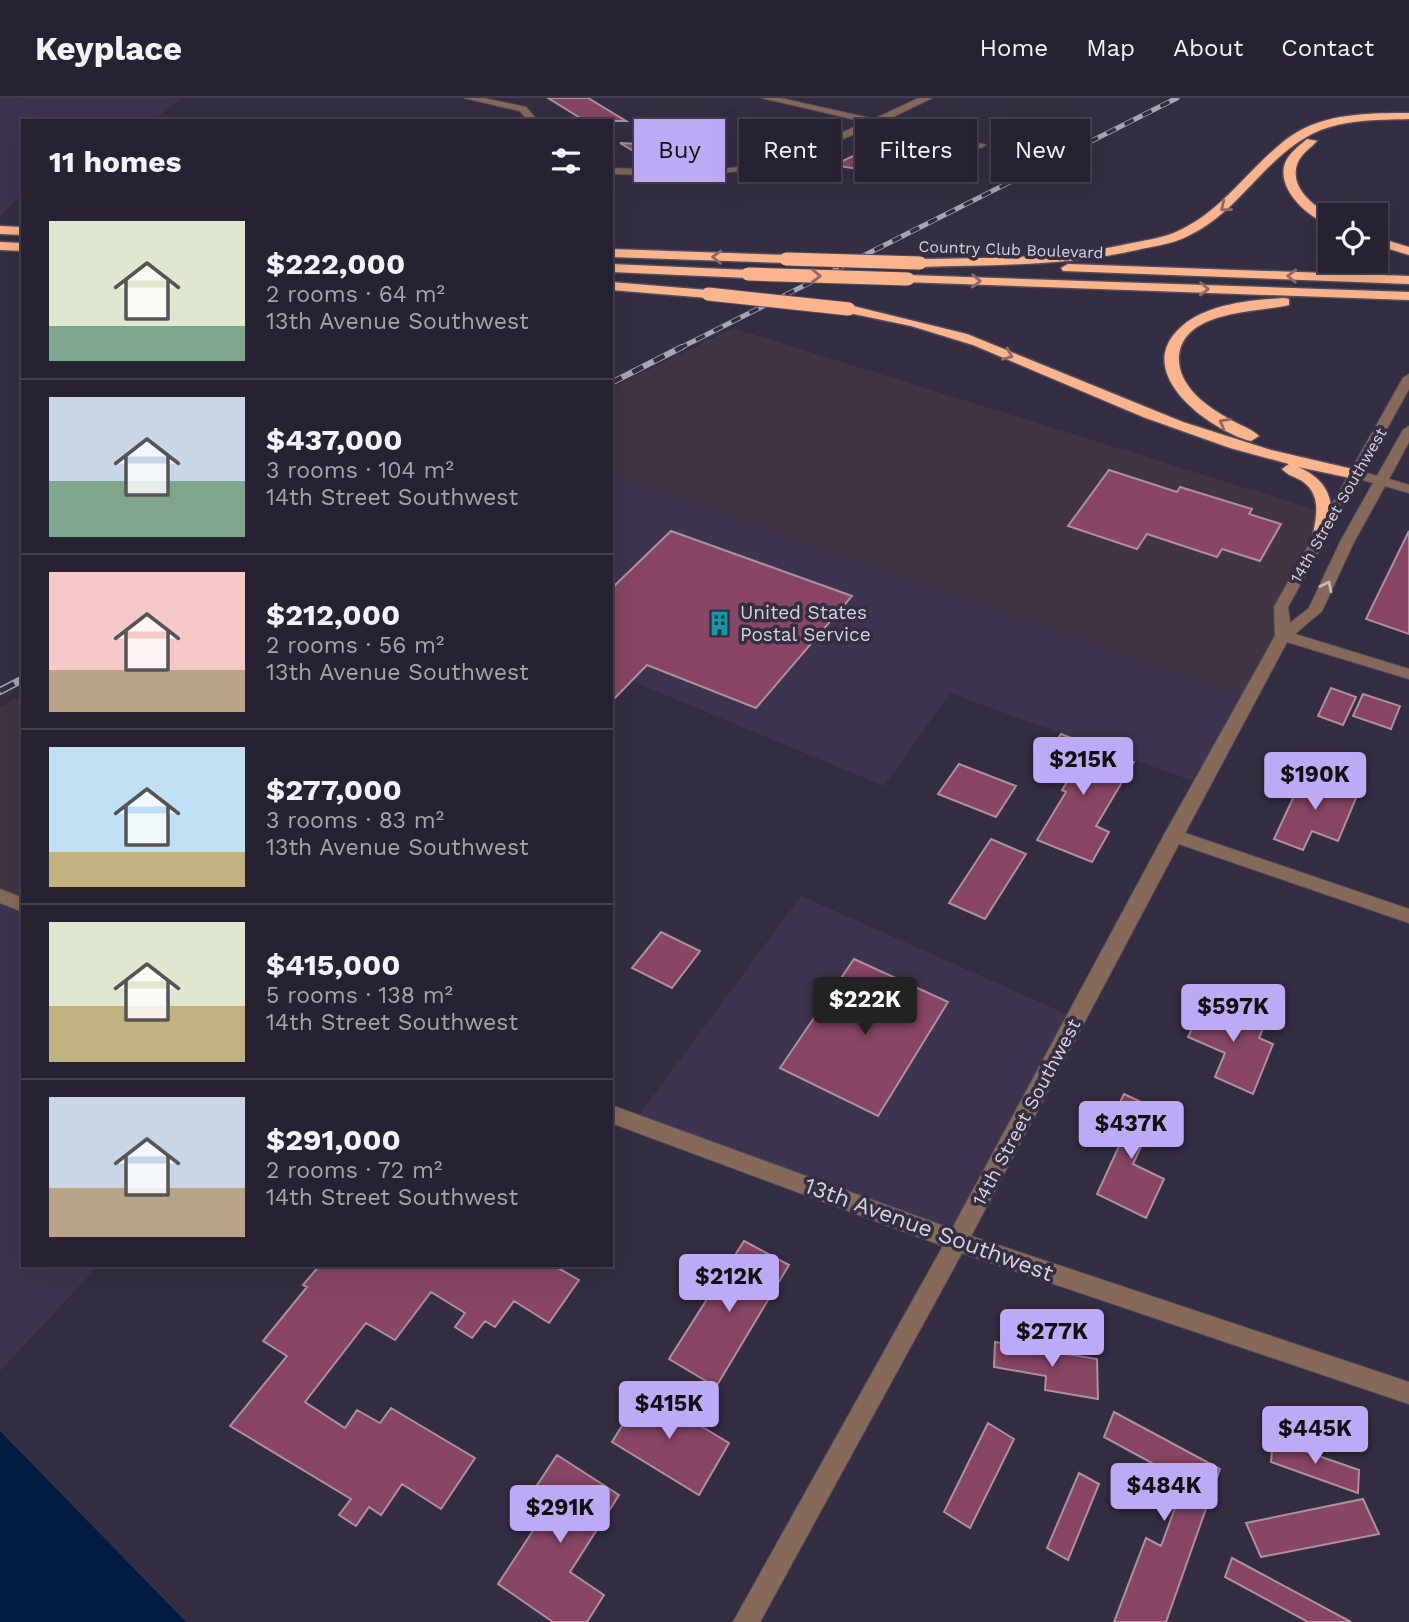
<!DOCTYPE html>
<meta charset="utf-8">
<style>
:root{--surface:#272232;--page:#2f2a3a;--text:#f1f3f6;--muted:#a4a4ac;--line:#433f4d;--accent:#bcaaf6}
body{margin:0;font-family:"Work Sans",sans-serif;background:var(--page);color:var(--text);height:100vh;display:flex;flex-direction:column;font-size:26px;white-space:nowrap}
*{box-sizing:border-box;margin:0}
p{font-size:23px;color:var(--muted)}
.icon{flex:none;width:38px;height:38px;fill:none;stroke:currentColor;stroke-width:2;stroke-linecap:round;stroke-linejoin:round}
.map{position:relative;flex:1;overflow:hidden}
.side{position:absolute;left:21px;top:21px;width:592px;height:1148px;display:flex;flex-direction:column;background:var(--surface);border-radius:0px;box-shadow:0 7px 28px #0002,0 0 0 2px var(--line)}
.side>*{flex:none}
.banner{position:absolute;left:634px;top:21px;width:665px;height:63px;display:flex;gap:14px}
.controls{position:absolute;left:1318px;top:105px;display:grid;gap:14px}
.controls a{display:grid;place-items:center;width:70px;height:70px;border-radius:0px;background:var(--surface);box-shadow:0 7px 28px #0002,0 0 0 2px var(--line);font-size:35px}
.price{position:absolute;translate:-50% -60px;padding:0 16px;border-radius:7px;background:var(--accent);color:#111;font-size:23px;line-height:46px;filter:drop-shadow(0 2px 4px #0008)}
.price::after{content:'';position:absolute;left:50%;top:42px;width:21px;height:16px;margin-left:-10px;background:inherit;clip-path:polygon(0 0,100% 0,50% 100%)}
.price.current{background:#222;color:#fff}
ul{padding:0;list-style:none}
li{display:flex;align-items:center;gap:21px;height:175px;padding:0 28px}
li+li{border-top:2px solid var(--line)}
li span{display:grid;place-items:center;flex:none;width:196px;height:140px;border-radius:0px;color:#555}
li>.icon{margin-inline-start:auto}
span .icon{width:84px;height:84px;fill:#fffc;stroke-width:1}
li b{font-size:30px}
h2{display:flex;justify-content:space-between;align-items:center;height:84px;padding:0 28px;font-size:30px}
.pill{padding:0 24px;border-radius:0px;background:var(--surface);box-shadow:0 7px 28px #0002,0 0 0 2px var(--line);font-size:24px;line-height:63px}
.pill.current{background:var(--accent);color:#111}
header{display:flex;align-items:center;gap:42px;box-sizing:border-box;height:98px;padding:0 35px;background:var(--surface);border-bottom:2px solid var(--line)}
header strong{font-size:33px}
nav{display:flex;gap:38px;margin-inline-start:auto;font-size:24px}
.map>svg:first-child{display:block}
</style>
<header>
<strong>Keyplace</strong>
<nav><a>Home</a><a>Map</a><a>About</a><a>Contact</a></nav>
</header>
<div class="map">
<svg width="1409" height="1524" viewBox="0 0 1409 1524">
<rect width="100%" height="100%" fill="#342e42"/>
<path fill="#3d354f" d="M0,0H181L153,23H23V95L0,119Z
M611,376L1249,599L1201,686L950,595L884,688L611,574Z
M0,798L23,807V1167H99L0,1273Z
M801,798L1075,920L957,1143L634,1024Z"/>
<path fill="#413543" d="M733,230L1326,415L1281,509L1283,538L1249,599L611,376V290Z
M23,597V807L0,798V609Z"/>
<path fill="#001b40" d="M0,1333L186,1524H0Z"/>
<path fill="#884564" stroke="#ac919c" stroke-width="2" d="M548,0H588L626,23H585Z
M620,45L678,48L672,63L684,66L674,70L635,68L640,57Z
M876,47L912,60L881,75L834,67Z
M1109,372L1177,394L1180,389L1252,411L1249,416L1281,426L1260,463L1222,451L1217,459L1147,436L1137,451L1068,428Z
M671,433L852,498L756,610L647,567L611,604V491Z
M1409,433V536L1366,521Z
M1331,590L1356,599L1343,627L1318,618Z
M1363,596L1400,608L1391,631L1353,618Z
M1061,636L1134,664L1096,728L1109,734L1092,764L1037,742L1066,694L1062,692L1070,679L1051,671L1060,658L1049,654Z
M959,666L1016,688L996,719L938,696Z
M1308,668L1327,676L1322,688L1356,700L1338,743L1312,733L1303,752L1274,741Z
M991,741L1026,756L985,821L949,805Z
M661,834L700,853L672,890L632,870Z
M854,861L948,904L878,1018L780,970Z
M1206,901L1265,926L1259,940L1273,946L1253,996L1215,979L1225,955L1188,939Z
M1124,996L1158,1012L1133,1066L1164,1081L1146,1120L1097,1096L1126,1033L1110,1025Z
M744,1143L789,1167L716,1289L669,1261Z
M320,1167H553L579,1182L549,1225L514,1203L495,1229L485,1223L472,1240L455,1229L465,1215L431,1194L395,1242L366,1225L305,1304L345,1330L357,1312L380,1325L391,1310L475,1360L441,1411L402,1386L381,1417L369,1409L356,1428L339,1417L351,1401L230,1328L287,1258L263,1243L307,1189L303,1187Z
M995,1244L1097,1261L1098,1301L1045,1292L1046,1278L994,1269Z
M633,1287L729,1345L699,1397L612,1344L631,1313L621,1307Z
M1114,1314L1220,1371L1166,1524H1114L1146,1440L1161,1448L1185,1383L1104,1339Z
M988,1325L1014,1341L970,1430L944,1414Z
M1273,1342L1359,1372L1358,1395L1271,1364Z
M557,1357L619,1397L570,1474L604,1497L587,1524H553L498,1486L546,1413L528,1401Z
M1079,1375L1099,1386L1068,1462L1047,1450Z
M1363,1401L1379,1436L1261,1459L1246,1425Z
M1232,1460L1260,1475L1351,1524H1308L1225,1479Z"/>
<g fill="none" stroke-linecap="round" stroke-linejoin="round">
<defs>
<path id="minor" d="M464,0H483L526,9L538,23H528L520,13Z
M762,0H780L874,21L919,0H932L885,23L986,47L981,50L876,27L800,59L757,71L694,78L611,76V70C659,72 708,76 755,66C793,58 830,40 865,24Z
M1409,276V291L1363,374L1377,378L1403,332L1409,328V344L1389,381L1409,387V395L1385,388L1354,444L1322,513L1295,536L1409,571V581L1287,544L1185,735L1409,811V825L1179,746L971,1138L1409,1284V1306L962,1155L760,1524H733L943,1148L611,1025V1007L952,1131L1164,737L1275,538L1274,509L1403,280ZM1359,381L1373,385L1340,444L1309,510L1290,525L1288,509Z
M0,791L23,800V814L0,805Z"/>
<path id="highway" d="M1409,15V21C1376,22 1340,21 1310,37C1263,62 1238,115 1188,138C1173,146 1154,148 1137,152C1066,168 993,167 920,169L913,165L920,161C991,160 1062,161 1132,145C1147,142 1163,140 1178,133C1225,112 1250,67 1291,38C1324,15 1370,15 1409,15Z
M1307,41L1317,43C1311,50 1302,55 1298,64C1288,88 1312,107 1330,117V127C1308,120 1276,91 1285,65C1289,55 1299,48 1307,41Z
M0,128L23,129V137L0,136Z
M1376,139L1409,149V157L1376,147Z
M0,144L23,145V153L0,152Z
M611,151L786,157L793,161L786,165L611,159Z
M611,166L748,172L755,176L748,180L611,174Z
M1068,166L1409,178V186L1063,173L1061,170Z
M908,177L1409,194V202L903,184L901,181Z
M611,184L708,192L715,196L708,200L611,192Z
M1284,200L1289,201V207C1255,215 1177,212 1179,264C1180,278 1189,291 1200,301C1209,309 1220,316 1231,322C1240,327 1252,331 1259,338L1251,343C1209,332 1130,274 1181,229C1206,206 1251,202 1284,200Z
M849,207L967,236L1183,324L1271,352L1361,373L1363,376L1355,381L1298,369C1329,382 1336,404 1329,436L1321,441L1315,440L1313,436C1317,416 1321,396 1302,383C1295,379 1287,377 1282,371L1289,366L1230,350L1143,319L973,247L911,228L844,214V208Z"/>
</defs>
<use href="#minor" stroke="#514c5e" stroke-width="2"/>
<use href="#highway" stroke="#514c5e" stroke-width="3"/>
<use href="#minor" fill="#866959" fill-rule="evenodd"/>
<use href="#highway" fill="#fbb48c" fill-rule="evenodd"/>
<defs>
<path id="rail-far2" d="M678,251L1177,0"/>
<path id="rail-far1" d="M611,285L682,249"/>
<path id="rail" d="M0,593L23,581"/>
</defs>
<use href="#rail-far2" stroke="#a7a4b3" stroke-width="5"/>
<use href="#rail-far1" stroke="#a7a4b3" stroke-width="6"/>
<use href="#rail" stroke="#a7a4b3" stroke-width="8"/>
<use href="#rail-far2" stroke="#342e42" stroke-width="3.5" stroke-dasharray="10" stroke-linecap="butt"/>
<use href="#rail-far1" stroke="#342e42" stroke-width="4.5" stroke-dasharray="12" stroke-linecap="butt"/>
<use href="#rail" stroke="#342e42" stroke-width="5" stroke-dasharray="16" stroke-linecap="butt"/>
<defs>
<path id="highway-bridge" d="M786,161L920,165
M748,176L908,181
M708,196L849,211"/>
</defs>
<use href="#highway-bridge" stroke="#514c5e" stroke-width="15" stroke-linecap="butt"/>
<use href="#highway-bridge" stroke="#fbb48c" stroke-width="13"/>
</g>
<defs><path id="oneway-chevron" d="M-2-3.5L2.5 0L-2 3.5" fill="none" stroke-width="1.6" stroke-linecap="round" stroke-linejoin="round" transform="scale(1.75)"/></defs>
<g stroke="#8e6a63">
<use href="#oneway-chevron" transform="translate(1225 109) rotate(141)"/>
<use href="#oneway-chevron" transform="translate(717 159) rotate(-178)"/>
<use href="#oneway-chevron" transform="translate(816 178) rotate(2)"/>
<use href="#oneway-chevron" transform="translate(1292 178) rotate(-178)"/>
<use href="#oneway-chevron" transform="translate(976 183) rotate(2)"/>
<use href="#oneway-chevron" transform="translate(1204 191) rotate(2)"/>
<use href="#oneway-chevron" transform="translate(1008 257) rotate(23)"/>
<use href="#oneway-chevron" transform="translate(1224 325) rotate(-151)"/>
</g>
<use stroke="#c2b8be" href="#oneway-chevron" transform="translate(1327 488) rotate(-65)"/>
<defs>
<symbol id="building-bare" viewBox="-9 -9 18 18"><path d="M-4-6H4V6H1V3H-1V6H-4ZM-2.5-4.3h1.7v1.8h-1.7ZM.8-4.3h1.7v1.8H.8ZM-2.5-1h1.7V.8h-1.7ZM.8-1h1.7V.8H.8Z" fill="#0f9aa8" stroke="#342e42" stroke-width="2.5" paint-order="stroke"/></symbol>
</defs>
<g fill-rule="evenodd">
<use href="#building-bare" x="702" y="508" width="35" height="35"/>
</g>
<g text-anchor="middle" stroke-width="7" stroke-linejoin="round" paint-order="stroke">
<g font-size="16" fill="#d6d3e0" stroke="#342e42">
<text transform="translate(1011 151) rotate(2)" y="6">Country Club Boulevard</text>
<text transform="translate(1338 407) rotate(-60)" y="6">14th Street Southwest</text>
</g>
<g font-size="19" fill="#d6d3e0" stroke="#342e42" text-anchor="start">
<text x="740" y="521">United States<tspan x="740" dy="22">Postal Service</tspan></text>
</g>
<g font-size="19" fill="#d6d3e0" stroke="#342e42">
<text transform="translate(1026 1014) rotate(-62)" y="7">14th Street Southwest</text>
</g>
<g font-size="23" fill="#d6d3e0" stroke="#342e42">
<text transform="translate(929 1131) rotate(20)" y="8">13th Avenue Southwest</text>
</g>
</g>
</svg>
<div class="controls">
<a><svg class="icon" aria-label="locate" viewBox="0 0 24 24"><circle cx="12" cy="12" r="6"/><path d="M12 2v4M12 18v4M2 12h4M18 12h4"/></svg></a>
</div>
<b class="price" style="left:1083px;top:699px">$215K</b>
<b class="price" style="left:1315px;top:714px">$190K</b>
<b class="price current" style="left:865px;top:939px">$222K</b>
<b class="price" style="left:1233px;top:946px">$597K</b>
<b class="price" style="left:1131px;top:1063px">$437K</b>
<b class="price" style="left:729px;top:1216px">$212K</b>
<b class="price" style="left:1052px;top:1271px">$277K</b>
<b class="price" style="left:669px;top:1343px">$415K</b>
<b class="price" style="left:1315px;top:1368px">$445K</b>
<b class="price" style="left:1164px;top:1425px">$484K</b>
<b class="price" style="left:560px;top:1447px">$291K</b>
<div class="banner">
<a class="pill current">Buy</a>
<a class="pill">Rent</a>
<a class="pill">Filters</a>
<a class="pill">New</a>
</div>
<section class="side">
<h2>11 homes<svg class="icon" aria-label="filters" viewBox="0 0 24 24"><path d="M4 7h16M4 17h16"/><circle cx="9" cy="7" r="2"/><circle cx="15" cy="17" r="2"/></svg></h2>
<ul>
<li><span style="background:linear-gradient(#dfe7d0 75%,#7fa58c 0)"><svg class="icon" aria-label="home" viewBox="0 0 24 24"><path d="M3 11l9-7 9 7M6 9v11h12V9"/></svg></span><div><b>$222,000</b><p>2 rooms · 64 m²</p><p>13th Avenue Southwest</p></div></li>
<li><span style="background:linear-gradient(#c9d6e8 60%,#7fa58c 0)"><svg class="icon" aria-label="home" viewBox="0 0 24 24"><path d="M3 11l9-7 9 7M6 9v11h12V9"/></svg></span><div><b>$437,000</b><p>3 rooms · 104 m²</p><p>14th Street Southwest</p></div></li>
<li><span style="background:linear-gradient(#f6c9c9 70%,#b9a48a 0)"><svg class="icon" aria-label="home" viewBox="0 0 24 24"><path d="M3 11l9-7 9 7M6 9v11h12V9"/></svg></span><div><b>$212,000</b><p>2 rooms · 56 m²</p><p>13th Avenue Southwest</p></div></li>
<li><span style="background:linear-gradient(#bfe0f5 75%,#c2b280 0)"><svg class="icon" aria-label="home" viewBox="0 0 24 24"><path d="M3 11l9-7 9 7M6 9v11h12V9"/></svg></span><div><b>$277,000</b><p>3 rooms · 83 m²</p><p>13th Avenue Southwest</p></div></li>
<li><span style="background:linear-gradient(#dfe7d0 60%,#c2b280 0)"><svg class="icon" aria-label="home" viewBox="0 0 24 24"><path d="M3 11l9-7 9 7M6 9v11h12V9"/></svg></span><div><b>$415,000</b><p>5 rooms · 138 m²</p><p>14th Street Southwest</p></div></li>
<li><span style="background:linear-gradient(#c9d6e8 65%,#b9a48a 0)"><svg class="icon" aria-label="home" viewBox="0 0 24 24"><path d="M3 11l9-7 9 7M6 9v11h12V9"/></svg></span><div><b>$291,000</b><p>2 rooms · 72 m²</p><p>14th Street Southwest</p></div></li>
</ul>
</section>
</div>
